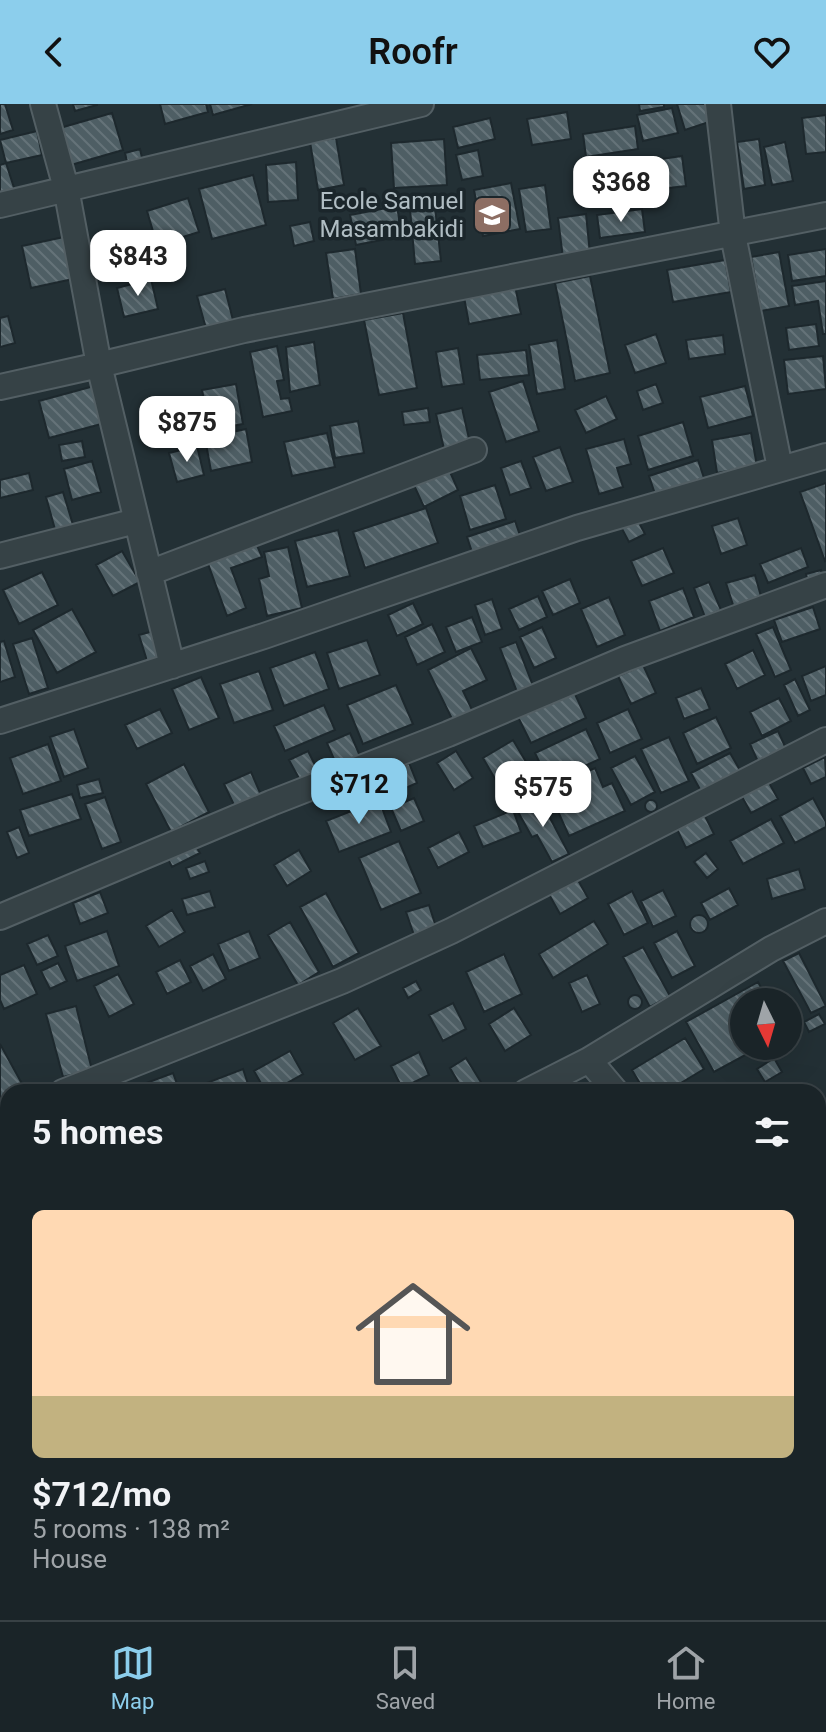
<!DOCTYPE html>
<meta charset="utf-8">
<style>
:root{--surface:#1a2428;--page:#232c30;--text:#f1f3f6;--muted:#9fa4a8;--line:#384145;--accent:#8cceec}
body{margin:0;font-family:Roboto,sans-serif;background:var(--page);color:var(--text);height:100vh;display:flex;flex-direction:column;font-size:30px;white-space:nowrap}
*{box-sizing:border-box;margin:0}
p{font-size:26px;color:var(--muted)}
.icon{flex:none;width:44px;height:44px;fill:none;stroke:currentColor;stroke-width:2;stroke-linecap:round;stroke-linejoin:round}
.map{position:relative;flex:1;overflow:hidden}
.panel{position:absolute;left:0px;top:980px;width:826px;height:536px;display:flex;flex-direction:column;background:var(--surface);border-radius:24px 24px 0 0;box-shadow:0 8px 32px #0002,0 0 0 2px var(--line)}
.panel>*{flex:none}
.needle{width:52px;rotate:175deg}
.tools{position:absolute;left:730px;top:884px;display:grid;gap:16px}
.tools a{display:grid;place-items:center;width:72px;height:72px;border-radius:50%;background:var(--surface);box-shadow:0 8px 32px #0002,0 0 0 2px var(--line);font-size:40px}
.price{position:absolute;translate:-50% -68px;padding:0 18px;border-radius:16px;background:#fff;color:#222;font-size:26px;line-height:52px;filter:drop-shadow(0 2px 4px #0008)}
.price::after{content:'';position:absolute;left:50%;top:48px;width:24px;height:18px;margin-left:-12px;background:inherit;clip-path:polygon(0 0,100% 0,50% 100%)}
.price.selected{background:var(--accent);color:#111}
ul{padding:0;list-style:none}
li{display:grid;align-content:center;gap:16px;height:424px;padding:0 32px}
li span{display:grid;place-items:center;height:248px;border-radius:12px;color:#555}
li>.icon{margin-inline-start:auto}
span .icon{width:144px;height:144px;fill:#fffc;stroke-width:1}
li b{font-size:34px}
h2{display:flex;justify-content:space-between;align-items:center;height:96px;padding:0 32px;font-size:34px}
header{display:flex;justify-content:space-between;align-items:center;height:104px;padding:0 32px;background:var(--accent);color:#111;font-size:36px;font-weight:600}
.tab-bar{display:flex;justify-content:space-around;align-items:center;height:112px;border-top:2px solid var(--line);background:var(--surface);font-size:22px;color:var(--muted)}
.tab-bar a{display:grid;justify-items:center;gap:4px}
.tab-bar .selected{color:var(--accent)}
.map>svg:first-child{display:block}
</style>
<header><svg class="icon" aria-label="back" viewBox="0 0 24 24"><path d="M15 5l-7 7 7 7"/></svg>Roofr<svg class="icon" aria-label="heart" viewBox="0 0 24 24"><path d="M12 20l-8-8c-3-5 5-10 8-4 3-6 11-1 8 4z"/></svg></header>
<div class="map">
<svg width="826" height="1516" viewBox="0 0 826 1516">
<defs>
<pattern id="building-back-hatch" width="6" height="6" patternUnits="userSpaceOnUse" patternTransform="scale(2)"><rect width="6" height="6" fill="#4e5e64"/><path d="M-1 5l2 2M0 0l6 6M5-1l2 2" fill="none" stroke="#657379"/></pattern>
</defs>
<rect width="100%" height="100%" fill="#233035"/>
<path fill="url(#building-back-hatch)" stroke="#1d282d" stroke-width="2" d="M0,0H5L13,26L0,30Z
M73,0H97V1L75,7Z
M160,0H206L208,8L165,20Z
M210,0H252L213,11Z
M639,0H664V3L640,7Z
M677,0H709L715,16L685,26Z
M672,4L678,29L643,37L637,11Z
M567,8L571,35L532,41L527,15Z
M112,9L123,46L64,63L53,26Z
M826,11V48L806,50L802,14Z
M490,14L495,35L458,44L453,23Z
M635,22L638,45L586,53L583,30Z
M37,27L42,51L6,59L0,36Z
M336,34L344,81L318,86L310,38Z
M444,35L447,81L394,84L391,39Z
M759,35L765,81L744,85L737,38Z
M785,38L793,77L772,81L764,43Z
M140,45L143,58L128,62L125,49Z
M478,46L483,72L462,76L456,51Z
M682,52L686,82L651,86L647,57Z
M296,58L298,96L268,98L266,61Z
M6,59L16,90L0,95V61Z
M643,67L647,95L612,99L608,72Z
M253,71L266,121L212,135L199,85Z
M511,79L520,125L483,132L474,86Z
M545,81L551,125L526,128L519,85Z
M188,94L199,128L157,141L147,107Z
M397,102L402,132L356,141L350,111Z
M435,103L441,157L415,160L410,105Z
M642,105L645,128L600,134L597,111Z
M586,110L590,150L563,154L558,114Z
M310,118L314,137L294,142L290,122Z
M64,133L73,175L31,184L22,142Z
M355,145L361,190L333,195L326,149Z
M826,145V172L792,177L788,151Z
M779,148L789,202L761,207L751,153Z
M725,156L731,188L673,198L667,166Z
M590,172L610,269L575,277L555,179Z
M151,175L158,205L124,213L117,184Z
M826,177V230H823L818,197L795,201L792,182Z
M515,182L521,210L469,220L464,193Z
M225,185L234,220L207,228L197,192Z
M403,209L417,284L379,291L364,216Z
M8,212L15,239L0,243V214Z
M816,220L819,242L789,246L786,224Z
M656,230L666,259L635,269L625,241Z
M723,231L725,250L689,255L686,236Z
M557,236L565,285L537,290L529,241Z
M314,238L320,281L290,288L286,243Z
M277,242L284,276L277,277L281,295L289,294L292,307L263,313L250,248Z
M458,244L464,280L442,283L436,248Z
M526,246L529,271L480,276L477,251Z
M823,252L826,285L788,290L784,256Z
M523,277L539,327L506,338L489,288Z
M236,280L243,320L210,326L202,286Z
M656,280L663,299L643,306L637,287Z
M94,282L105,319L49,334L39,297Z
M745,282L753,312L708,324L700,293Z
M606,292L617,315L586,329L575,306Z
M428,304L430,318L404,321L402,308Z
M462,304L470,339L444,345L436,310Z
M164,309L170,333L146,340L141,315Z
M358,317L364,349L335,354L330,322Z
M683,318L693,352L648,366L638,332Z
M246,325L252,358L211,367L205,334Z
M327,329L335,363L292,372L284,338Z
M751,329L757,362L717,369L712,336Z
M624,335L631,360L617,364L623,383L599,390L586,345Z
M82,337L85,353L62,357L59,341Z
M197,342L204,371L177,378L169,349Z
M560,343L573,378L546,387L533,353Z
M698,356L704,374L655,390L649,372Z
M92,357L101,388L72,396L64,365Z
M521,357L531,384L510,391L501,364Z
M447,361L458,386L424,403L412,377Z
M29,369L33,386L0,394V376Z
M826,379V456L825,457L800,388Z
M495,381L506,415L470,426L460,392Z
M63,388L74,424L56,429L46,393Z
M426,404L438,439L365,464L353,428Z
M738,414L747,441L721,450L712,422Z
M637,415L645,430L629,438L621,423Z
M515,417L523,440L475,457L467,433Z
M338,426L350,472L307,483L295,437Z
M256,439L262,453L231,464L246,504L227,512L207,457Z
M288,443L302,504L267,512L259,475L269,472L264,448Z
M663,444L674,469L642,482L631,457Z
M801,444L808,463L768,479L760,460Z
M122,447L140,478L113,492L96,461Z
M821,466L823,476L808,479L806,470Z
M42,468L58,501L19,520L3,486Z
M755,471L762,496L734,504L726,479Z
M570,475L580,499L553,511L542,487Z
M709,478L721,506L705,513L694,484Z
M683,484L694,513L660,527L649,497Z
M538,492L547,513L519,526L509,505Z
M609,493L625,531L597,543L581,505Z
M492,495L502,525L485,531L475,501Z
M413,499L423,520L397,532L388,511Z
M813,503L820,525L782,538L774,516Z
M72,505L96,548L57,569L33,526Z
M472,513L482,538L456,548L446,523Z
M432,520L445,548L417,561L405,533Z
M542,523L556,554L534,564L520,533Z
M773,523L791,566L775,573L756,530Z
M157,526L165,555L148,560L139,531Z
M32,534L48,584L29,590L13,540Z
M367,536L380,571L339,585L327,549Z
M4,537L15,573L0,578V538Z
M516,538L535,587L519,593L500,544Z
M471,544L487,576L463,587L474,610L454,619L428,566Z
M753,546L765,571L737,585L725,560Z
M315,548L329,585L284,602L270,564Z
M643,561L656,589L631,600L618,572Z
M826,562V591L811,597L802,572Z
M259,567L273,606L234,619L220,580Z
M201,573L219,614L189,626L172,585Z
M795,575L810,606L798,612L784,581Z
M396,581L413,620L363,640L347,601Z
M701,584L710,605L684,615L676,594Z
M574,588L586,614L531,639L518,613Z
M779,594L791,617L762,632L750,608Z
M324,601L335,626L285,647L274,622Z
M160,605L172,629L137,645L125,621Z
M628,605L642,635L610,649L597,619Z
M716,613L731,644L697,660L683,629Z
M74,625L88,664L64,673L50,633Z
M586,625L600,655L549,678L535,649Z
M778,627L788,649L760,662L750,640Z
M350,629L360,652L337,662L327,639Z
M669,633L689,677L661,689L641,645Z
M513,636L532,668L501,685L483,654Z
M48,640L61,677L23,690L10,654Z
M308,647L319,669L301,678L289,656Z
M456,647L473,674L454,686L437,659Z
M730,649L741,668L702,689L691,669Z
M635,652L655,688L631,701L611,664Z
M825,653L826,673L811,680L803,664Z
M409,659L417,679L390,691L381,670Z
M184,660L209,708L171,728L146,680Z
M595,664L603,683L612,679L625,707L569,732L548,685Z
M251,668L261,691L235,703L224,680Z
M99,675L103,689L80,694L77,681Z
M768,677L778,695L751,709L741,691Z
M72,690L81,715L29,732L20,706Z
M105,693L121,738L102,745L85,700Z
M414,694L424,717L401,727L391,704Z
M813,694L826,718V723L795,739L780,712Z
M540,695L569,750L552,758L537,731L532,733L517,706Z
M645 702a6 6 0 1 1 12 0a6 6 0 1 1-12 0Z
M379,696L391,728L339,748L326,717Z
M513,706L521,728L483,743L474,722Z
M704,710L714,730L686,744L676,723Z
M771,715L784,739L743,760L730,737Z
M19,723L29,749L17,754L7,728Z
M459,728L469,748L438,764L428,744Z
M399,737L421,789L381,806L359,754Z
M195,741L200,749L172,763L168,755Z
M299,746L311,767L287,782L274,761Z
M706,749L718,765L707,774L694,758Z
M205,757L209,768L190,775L186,764Z
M799,765L805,785L772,795L767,775Z
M574,769L588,794L560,810L546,785Z
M729,784L738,801L710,816L701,799Z
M663,786L676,812L653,823L641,797Z
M210,787L215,803L187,811L182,795Z
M632,787L648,819L624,831L608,800Z
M100,788L108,809L80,820L73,799Z
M326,789L359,849L333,863L300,803Z
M429,801L436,823L414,831L406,808Z
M172,806L185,828L159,843L146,822Z
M690 820a9 9 0 1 1 18 0a9 9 0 1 1-18 0Z
M594,817L608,840L553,874L539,850Z
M290,818L319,868L298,881L268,831Z
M107,827L119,862L77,877L65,842Z
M249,827L260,854L229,867L218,840Z
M677,827L695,862L672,874L654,839Z
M48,831L58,852L37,861L27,840Z
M643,843L670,892L650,903L623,853Z
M799,849L826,902L811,909L783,857Z
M213,850L226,875L203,887L190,862Z
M504,850L522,890L484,908L466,868Z
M180,856L191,878L167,890L156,868Z
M58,859L67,877L50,885L41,867Z
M24,861L37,890L4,905L0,896V871Z
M118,870L134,900L109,913L94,882Z
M587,871L600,900L582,908L569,879Z
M416,877L421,886L408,894L403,884Z
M758,878L769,898H744V942H762L714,968L686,918Z
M628 898a7 7 0 1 1 14 0a7 7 0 1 1-14 0Z
M453,899L466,925L443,937L429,911Z
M76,902L92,966L63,973L46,910Z
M358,904L381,942L355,956L333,919Z
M514,904L531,931L505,947L489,920Z
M819,910L825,920L809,928L804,918Z
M685,934L704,965L666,988H645L632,966Z
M0,940L26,987L8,988V997L2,1000L0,996Z
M290,947L303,970L271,988H266L254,967Z
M419,948L429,971L402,984L391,962Z
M466,954L487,988H464L450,964Z
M774,954L782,968L765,978L757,965Z
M243,965L250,986L244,988H207L204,980Z
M173,969L180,988H135L133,984Z
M0,1066L8,1084V1089L0,1093Z
M826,1086V1131L818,1137V1092Z
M824,1153L826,1156V1170L818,1176V1156Z
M8,1172V1208L0,1194V1177Z
M8,1297V1323L1,1326L0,1300Z
M826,1317V1375L821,1378L818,1374V1322Z
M818,1397L826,1410V1413L818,1417Z
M4,1454L8,1462V1481L0,1486V1456Z
M17,1508H66L67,1512L52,1516H19Z
M315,1508H342L345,1516H318Z
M417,1508H463L465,1515L420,1516Z
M515,1508H531L534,1516H493Z
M556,1508H582L584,1516H559Z
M594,1508H627L630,1516H597Z
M742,1508H759L763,1516H746Z
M776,1508H811L817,1516H781Z
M734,1509L739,1516H721Z"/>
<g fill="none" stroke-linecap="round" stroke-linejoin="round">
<defs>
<path id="street" d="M43,0L66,84L99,261L172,562
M718,0L733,131L780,364
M0,101L421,0
M0,283L99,261L244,226L826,111
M0,452L136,417
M149,469L474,346
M0,617L264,532L577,424L826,352
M0,813L271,699L448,630L625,555L826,481
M589,956L616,988
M63,988L342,877L451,827L826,636
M526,988L589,956L771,845L826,817
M0,1013L8,1010
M818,1050L826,1046
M818,1216L826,1225
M0,1236L8,1232
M818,1252L826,1247
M0,1427L8,1423
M818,1441L826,1436
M196,1516L221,1508
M672,1516L688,1508"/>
</defs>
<use href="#street" stroke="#535f64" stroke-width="28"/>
<use href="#street" stroke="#364246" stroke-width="24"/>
</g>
<defs>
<symbol id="school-square" viewBox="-11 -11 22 22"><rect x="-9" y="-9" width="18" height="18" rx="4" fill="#8d6e63" stroke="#1b262b"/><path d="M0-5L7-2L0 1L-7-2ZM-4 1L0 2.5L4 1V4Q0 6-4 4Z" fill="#fff"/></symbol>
</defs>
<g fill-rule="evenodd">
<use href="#school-square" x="470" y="89" width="44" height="44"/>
</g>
<g text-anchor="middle" stroke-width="7" stroke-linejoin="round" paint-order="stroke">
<g font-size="24" fill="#b0bdc3" stroke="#1b262b" text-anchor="end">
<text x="464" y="105">Ecole Samuel<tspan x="464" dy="28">Masambakidi</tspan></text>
</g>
</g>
</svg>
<div class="tools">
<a><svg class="needle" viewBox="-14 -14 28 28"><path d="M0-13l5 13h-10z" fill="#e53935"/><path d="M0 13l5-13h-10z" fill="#9fa4a8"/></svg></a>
</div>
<b class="price" style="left:621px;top:120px">$368</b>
<b class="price" style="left:138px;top:194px">$843</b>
<b class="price" style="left:187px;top:360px">$875</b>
<b class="price selected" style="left:359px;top:722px">$712</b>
<b class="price" style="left:543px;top:725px">$575</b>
<section class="panel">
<h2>5 homes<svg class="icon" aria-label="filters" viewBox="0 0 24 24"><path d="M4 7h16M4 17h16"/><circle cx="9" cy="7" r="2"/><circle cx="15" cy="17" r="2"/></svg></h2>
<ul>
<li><span style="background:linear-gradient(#ffd9b3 75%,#c2b280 0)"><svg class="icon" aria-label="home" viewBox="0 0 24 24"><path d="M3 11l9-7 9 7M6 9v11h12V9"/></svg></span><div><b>$712/mo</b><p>5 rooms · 138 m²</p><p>House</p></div></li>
</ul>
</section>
</div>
<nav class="tab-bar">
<a class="selected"><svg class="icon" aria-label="map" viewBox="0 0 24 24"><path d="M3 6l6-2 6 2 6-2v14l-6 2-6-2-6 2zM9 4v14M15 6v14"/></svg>Map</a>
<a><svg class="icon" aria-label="saved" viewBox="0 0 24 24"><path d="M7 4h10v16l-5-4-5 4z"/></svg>Saved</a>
<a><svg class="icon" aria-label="home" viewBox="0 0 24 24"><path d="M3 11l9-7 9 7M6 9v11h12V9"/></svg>Home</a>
</nav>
